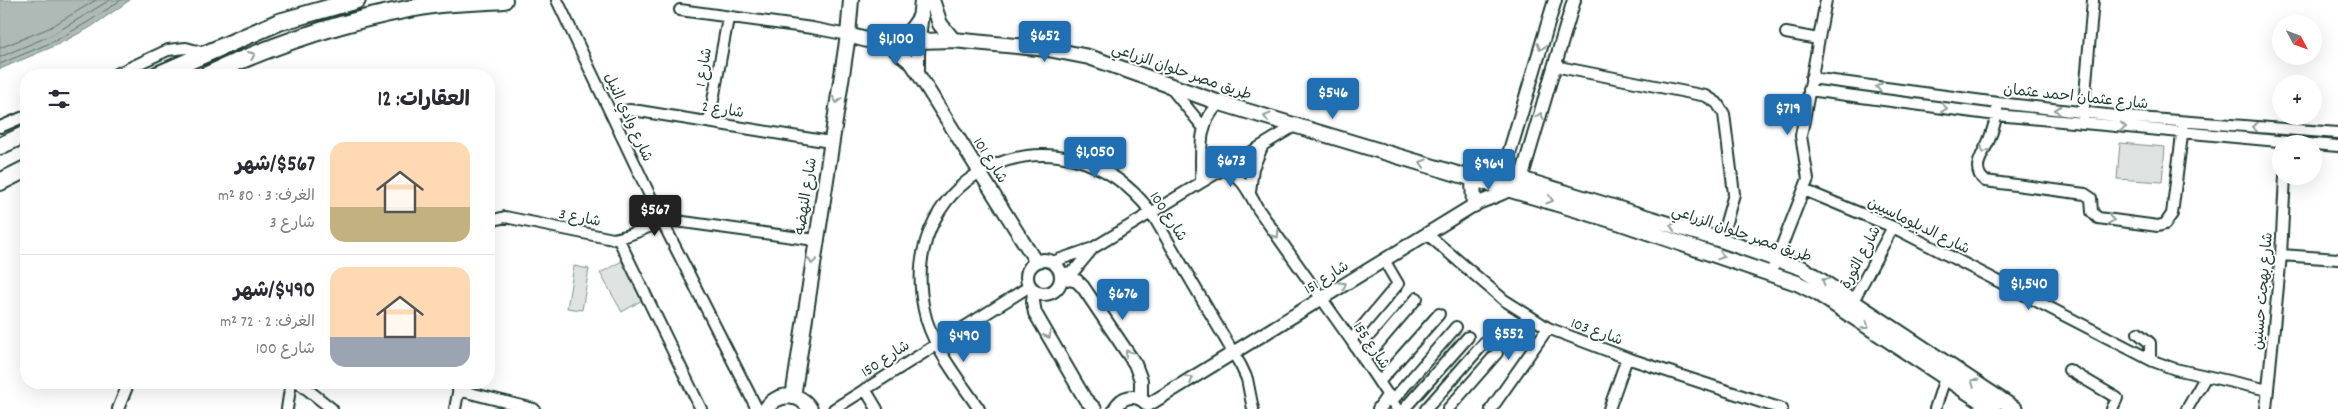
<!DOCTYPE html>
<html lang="ar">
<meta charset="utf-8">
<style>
:root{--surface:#fff;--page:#f2f2f3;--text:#2b2b33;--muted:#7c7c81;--line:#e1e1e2;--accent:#1f6fb2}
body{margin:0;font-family:Dekko,"Playpen Sans Arabic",sans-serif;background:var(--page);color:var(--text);direction:rtl;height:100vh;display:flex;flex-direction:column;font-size:19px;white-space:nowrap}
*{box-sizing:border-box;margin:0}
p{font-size:16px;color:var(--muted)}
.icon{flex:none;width:28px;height:28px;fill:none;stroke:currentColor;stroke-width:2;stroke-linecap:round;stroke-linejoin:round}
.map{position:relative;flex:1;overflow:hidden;direction:ltr}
.panel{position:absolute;left:20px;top:69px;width:475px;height:320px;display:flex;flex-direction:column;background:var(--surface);border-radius:20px;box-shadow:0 5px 20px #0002;direction:rtl}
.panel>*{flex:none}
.needle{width:32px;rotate:131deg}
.buttons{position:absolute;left:2272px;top:15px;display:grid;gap:10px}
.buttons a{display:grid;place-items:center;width:50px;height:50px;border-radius:50%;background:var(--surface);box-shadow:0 5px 20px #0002;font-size:25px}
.price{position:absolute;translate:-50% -42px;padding:0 11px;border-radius:5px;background:var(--accent);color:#fff;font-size:16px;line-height:32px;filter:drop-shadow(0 1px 2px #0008)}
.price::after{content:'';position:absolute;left:50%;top:30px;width:15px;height:11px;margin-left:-8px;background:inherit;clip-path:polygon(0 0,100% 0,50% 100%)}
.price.on{background:#222;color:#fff}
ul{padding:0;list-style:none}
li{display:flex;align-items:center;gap:15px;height:125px;padding:0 25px}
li+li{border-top:1px solid var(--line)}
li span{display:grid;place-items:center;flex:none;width:140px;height:100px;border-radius:15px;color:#555}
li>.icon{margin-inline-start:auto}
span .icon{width:60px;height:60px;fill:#fffc;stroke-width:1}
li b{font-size:21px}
h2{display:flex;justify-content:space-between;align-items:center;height:60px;padding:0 25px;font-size:21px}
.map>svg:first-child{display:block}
</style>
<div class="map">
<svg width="2338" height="409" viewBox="0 0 2338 409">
<rect width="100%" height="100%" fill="#fff"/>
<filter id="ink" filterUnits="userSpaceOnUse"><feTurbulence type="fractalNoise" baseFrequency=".02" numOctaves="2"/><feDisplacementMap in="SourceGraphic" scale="10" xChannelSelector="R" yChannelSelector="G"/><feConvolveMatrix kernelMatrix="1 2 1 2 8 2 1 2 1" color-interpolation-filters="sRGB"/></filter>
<g filter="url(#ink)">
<path fill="#dee3e2" stroke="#7e908b" d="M2120,143L2165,147L2162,182L2117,179Z
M622,261L644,299L622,312L600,273Z
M574,266L589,269L582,310L567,308Z"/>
<path fill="#afbab7" stroke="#758883" d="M0,0H130L91,27L57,45L0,69Z"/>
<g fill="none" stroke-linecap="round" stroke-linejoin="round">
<path stroke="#596f68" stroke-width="1" d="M0,48L49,28L96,0
M0,57L52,35L110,0
M0,64L55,41L88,22L121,0"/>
<defs>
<path id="minor" d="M557,0L662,221L756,407
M680,10L812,28L848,35
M1786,33L1818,39
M1554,66L1706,96L1717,103L1724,114L1734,194L1721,240
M114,75L168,50L186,48L205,53
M1811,78L1998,103L2125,117L2338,133
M1171,88L1203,127
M1809,90L1996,115L2310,144
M1997,109C1996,120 1993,130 1989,140C1983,155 1970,168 1985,181L2085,194L2091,198L2092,212L2098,218L2158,226L2165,224L2172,214L2183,127
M611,114L629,110L639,111L830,142
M2083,118L2093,0
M709,122L728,18
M0,127L26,116
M2314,144L2338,146
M1221,169C1242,175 1248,191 1258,209L1351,340L1397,409
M1201,181C1202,152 1196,124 1220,103
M1804,190L1893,227L2153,361L2175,369L2268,390
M1250,192L1253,168L1263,145
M489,225L494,220L505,217L613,239C635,236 653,221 676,221L815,240
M1427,234L1504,300L1548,328L1627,358L1782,409
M618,238L701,409
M2281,255L2338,259
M1052,262L1093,248L1296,125
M1771,273L1808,179L1801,136L1826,0
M1061,274L1074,271L1093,248
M1853,301L1893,227
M2138,333L2150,343V359
M1351,340L1398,284L1384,260
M1364,360L1417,298
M2069,370L2117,398L2112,409
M298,382L332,409
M1379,382L1439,314
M865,389L877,409
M458,390L534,409
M1392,401L1456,327
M118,409L129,382
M287,409L291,382
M455,409L460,382
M834,409L1030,286
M979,409C959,379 931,346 924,310C895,170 1063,97 1151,212L1241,366L1247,379L1253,409
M1404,409L1468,337
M1426,409L1485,342
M1448,409L1497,353
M1491,409L1548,328
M1609,409L1627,358
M1935,409L1945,378
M2187,409L2206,376
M2266,409L2281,255L2285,176"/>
<path id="tertiary" d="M888,44L912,64L1036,262
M918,72V41
M1499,187L1555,0
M1027 277a17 17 0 1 1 34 0a17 17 0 1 1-34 0Z
M1061,277L1077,281L1083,287L1135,364L1141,380V399
M1034,290L1033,302L1035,313L1085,399L1095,409
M1148,405L1474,205C1490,197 1510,194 1521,179L1574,0
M1115,409C1121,396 1135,393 1146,403
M1379,409L1388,396"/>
<path id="secondary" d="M922,0L918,41L953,40L1048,49L1089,57L1220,103L1621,223L1797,283L1817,293L1993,409
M932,0L940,24L953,40
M848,35C882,44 901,52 921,15
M1473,179L1474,205
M1486,183L1503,177L1521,179L1721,240L1802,268L2015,409
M793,397L848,35L851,0
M766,409C777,393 799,391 810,409"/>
<path id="trunk" d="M157,75L279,22L357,0
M207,75C279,42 353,17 432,5C455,2 480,2 504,0
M0,146L26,134
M0,182L26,169"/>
</defs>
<use href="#minor" stroke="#1f3d34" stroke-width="14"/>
<use href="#tertiary" stroke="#1f3d34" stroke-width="16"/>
<use href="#secondary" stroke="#1f3d34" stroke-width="18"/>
<use href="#trunk" stroke="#1f3d34" stroke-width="20"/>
<use href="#minor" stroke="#fff" stroke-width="10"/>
<use href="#tertiary" stroke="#fff" stroke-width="12"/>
<use href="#secondary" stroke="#fff" stroke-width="14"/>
<use href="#trunk" stroke="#fff" stroke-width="16"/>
</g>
<defs><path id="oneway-chevron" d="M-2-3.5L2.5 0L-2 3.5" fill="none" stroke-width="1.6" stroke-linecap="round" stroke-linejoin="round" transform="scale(1.25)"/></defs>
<g stroke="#8f9e9a">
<use href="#oneway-chevron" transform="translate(1541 47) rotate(107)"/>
<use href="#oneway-chevron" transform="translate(252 55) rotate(-23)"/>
<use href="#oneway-chevron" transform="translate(1879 87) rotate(-172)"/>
<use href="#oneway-chevron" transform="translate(837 100) rotate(99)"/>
<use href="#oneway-chevron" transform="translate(1944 108) rotate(7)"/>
<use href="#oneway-chevron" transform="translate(2058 110) rotate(-174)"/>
<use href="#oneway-chevron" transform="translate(1540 116) rotate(-74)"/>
<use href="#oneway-chevron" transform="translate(1267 117) rotate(-164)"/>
<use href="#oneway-chevron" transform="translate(2123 127) rotate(5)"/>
<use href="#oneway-chevron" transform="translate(2255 127) rotate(-176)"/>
<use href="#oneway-chevron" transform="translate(1984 150) rotate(119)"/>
<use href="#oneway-chevron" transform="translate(1423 163) rotate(-163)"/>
<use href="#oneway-chevron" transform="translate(1550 200) rotate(17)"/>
<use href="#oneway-chevron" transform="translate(2111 220) rotate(8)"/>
<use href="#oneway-chevron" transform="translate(1673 226) rotate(-163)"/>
<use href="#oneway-chevron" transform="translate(1276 235) rotate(55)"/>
<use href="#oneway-chevron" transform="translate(1721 256) rotate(19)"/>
<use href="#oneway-chevron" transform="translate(812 261) rotate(98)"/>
<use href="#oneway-chevron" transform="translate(1825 281) rotate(-145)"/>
<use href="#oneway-chevron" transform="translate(1343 285) rotate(-32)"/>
<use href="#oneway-chevron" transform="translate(1866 326) rotate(33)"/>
<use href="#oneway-chevron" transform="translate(1048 335) rotate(60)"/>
<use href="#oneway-chevron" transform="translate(1128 353) rotate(-124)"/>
<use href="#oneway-chevron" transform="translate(1190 379) rotate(-32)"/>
<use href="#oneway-chevron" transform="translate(1974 382) rotate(-147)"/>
</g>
</g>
<g text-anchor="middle" stroke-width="4" stroke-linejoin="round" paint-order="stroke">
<g font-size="15" fill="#1f3d34" stroke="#fff">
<text transform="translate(703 67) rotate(-80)" y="5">شارع 1</text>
<text transform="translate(1182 71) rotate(19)" y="5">طريق مصر حلوان الزراعي</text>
<text transform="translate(2076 96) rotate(6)" y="5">شارع عثمان احمد عثمان</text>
<text transform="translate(723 109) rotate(9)" y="5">شارع 2</text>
<text transform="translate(629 117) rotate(65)" y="5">شارع وادي النيل</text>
<text transform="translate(991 160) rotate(58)" y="5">شارع 101</text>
<text transform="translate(805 196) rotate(-81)" y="5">شارع النهضه</text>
<text transform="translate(1169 216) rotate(57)" y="5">شارع 100</text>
<text transform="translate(580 217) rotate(11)" y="5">شارع 3</text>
<text transform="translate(1919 225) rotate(26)" y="5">شارع الدبلوماسيين</text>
<text transform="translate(1742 233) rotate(19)" y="5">طريق مصر حلوان الزراعي</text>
<text transform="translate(1860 257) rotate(-62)" y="5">شارع الثورة</text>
<text transform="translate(1326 277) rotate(-32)" y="5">شارع 151</text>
<text transform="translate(2262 291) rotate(-85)" y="5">شارع بهجت حسنين</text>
<text transform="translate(1597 331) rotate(20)" y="5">شارع 103</text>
<text transform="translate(1372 345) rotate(56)" y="5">شارع 155</text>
<text transform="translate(885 358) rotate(-33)" y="5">شارع 150</text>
</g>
</g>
</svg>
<div class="buttons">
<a><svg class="needle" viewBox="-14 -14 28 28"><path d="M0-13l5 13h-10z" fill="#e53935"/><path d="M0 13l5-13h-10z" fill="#7c7c81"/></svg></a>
<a>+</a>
<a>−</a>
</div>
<b class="price" style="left:1045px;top:63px">$652</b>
<b class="price" style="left:896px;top:66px">$1,100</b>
<b class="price" style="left:1333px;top:120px">$546</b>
<b class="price" style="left:1788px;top:136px">$719</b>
<b class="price" style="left:1095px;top:179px">$1,050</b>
<b class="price" style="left:1231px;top:188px">$673</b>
<b class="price" style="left:1489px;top:191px">$964</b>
<b class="price on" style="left:655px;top:237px">$567</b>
<b class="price" style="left:2029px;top:311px">$1,540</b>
<b class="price" style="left:1123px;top:321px">$676</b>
<b class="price" style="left:1509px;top:361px">$552</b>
<b class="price" style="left:964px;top:363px">$490</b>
<section class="panel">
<h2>العقارات: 12<svg class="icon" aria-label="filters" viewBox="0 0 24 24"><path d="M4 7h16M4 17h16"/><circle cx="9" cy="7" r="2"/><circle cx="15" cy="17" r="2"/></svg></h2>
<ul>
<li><span style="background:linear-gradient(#ffd9b3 65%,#c2b280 0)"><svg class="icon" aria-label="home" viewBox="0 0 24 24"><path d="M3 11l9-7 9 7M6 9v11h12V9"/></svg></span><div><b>$567/شهر</b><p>الغرف: 3 · 80 m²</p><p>شارع 3</p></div></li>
<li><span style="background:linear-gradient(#ffd9b3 70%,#9aa5b1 0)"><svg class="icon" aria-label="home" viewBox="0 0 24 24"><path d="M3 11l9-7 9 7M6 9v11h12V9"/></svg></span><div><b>$490/شهر</b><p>الغرف: 2 · 72 m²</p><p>شارع 100</p></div></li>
</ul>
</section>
</div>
